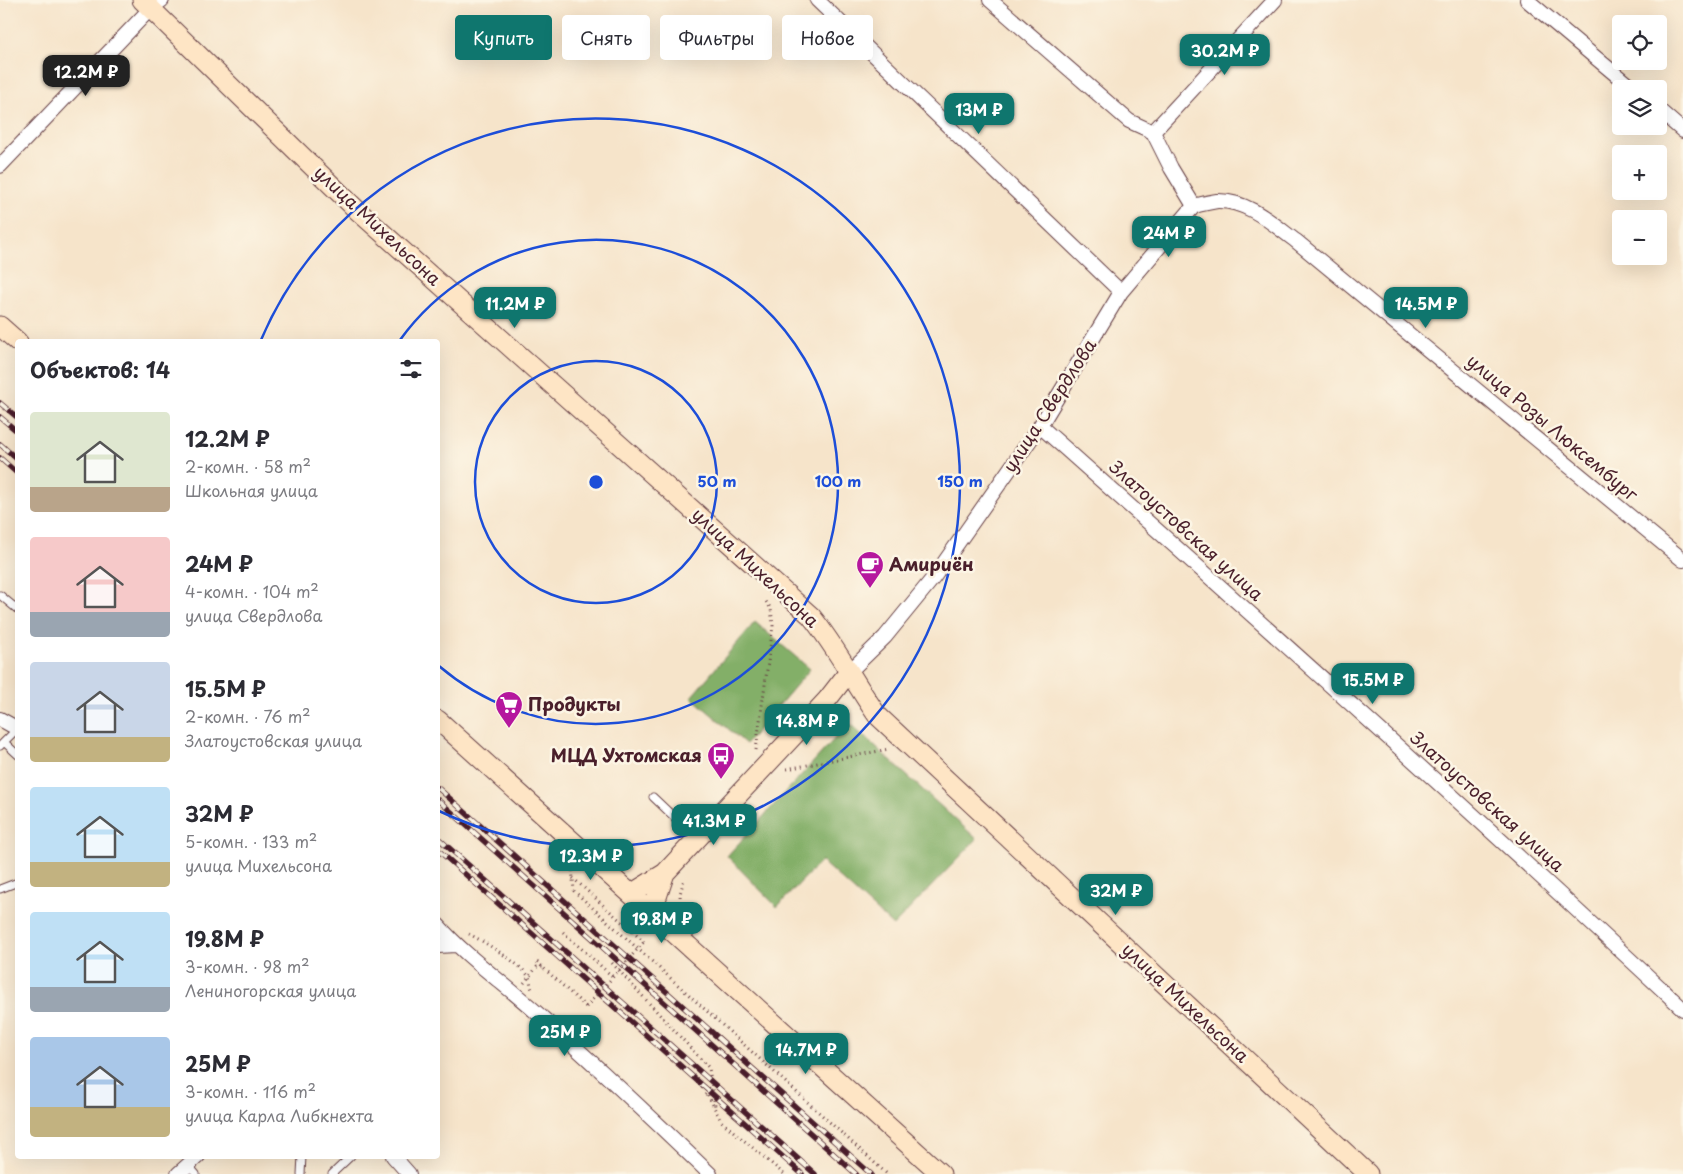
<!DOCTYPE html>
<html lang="ru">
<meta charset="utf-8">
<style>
:root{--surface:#fff;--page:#f2f2f3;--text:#2b2b33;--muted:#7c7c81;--accent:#0f766e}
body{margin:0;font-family:"Playpen Sans",sans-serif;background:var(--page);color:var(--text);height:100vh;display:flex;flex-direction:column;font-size:19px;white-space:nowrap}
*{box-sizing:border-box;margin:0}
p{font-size:16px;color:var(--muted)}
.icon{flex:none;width:28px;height:28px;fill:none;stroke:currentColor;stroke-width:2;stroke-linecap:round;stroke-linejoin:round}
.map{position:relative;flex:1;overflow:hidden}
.drawer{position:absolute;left:15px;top:339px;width:425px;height:820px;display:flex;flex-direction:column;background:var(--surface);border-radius:5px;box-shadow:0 5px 20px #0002}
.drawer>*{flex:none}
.top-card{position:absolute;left:455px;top:15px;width:475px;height:45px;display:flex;gap:10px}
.buttons{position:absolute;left:1612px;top:15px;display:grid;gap:10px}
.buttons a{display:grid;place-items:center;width:55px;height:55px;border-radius:5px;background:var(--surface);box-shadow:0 5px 20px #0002;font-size:25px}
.price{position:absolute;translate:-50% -42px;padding:0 11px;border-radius:10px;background:var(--accent);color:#fff;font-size:16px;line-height:32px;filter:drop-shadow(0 1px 2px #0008)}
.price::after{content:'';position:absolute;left:50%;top:30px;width:15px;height:11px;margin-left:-8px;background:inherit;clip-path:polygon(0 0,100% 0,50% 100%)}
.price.on{background:#222;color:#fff}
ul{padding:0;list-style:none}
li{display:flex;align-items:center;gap:15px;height:125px;padding:0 15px}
li span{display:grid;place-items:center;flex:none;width:140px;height:100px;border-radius:5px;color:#555}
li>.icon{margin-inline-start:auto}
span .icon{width:60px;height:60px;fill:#fffc;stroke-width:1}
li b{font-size:21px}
h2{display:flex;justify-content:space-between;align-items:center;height:60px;padding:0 15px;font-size:21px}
.chip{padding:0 18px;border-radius:5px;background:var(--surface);box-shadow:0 5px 20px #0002;font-size:18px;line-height:45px}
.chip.on{background:var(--accent);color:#fff}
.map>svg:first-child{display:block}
</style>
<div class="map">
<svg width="1683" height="1174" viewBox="0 0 1683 1174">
<rect width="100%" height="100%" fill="#fcf5e5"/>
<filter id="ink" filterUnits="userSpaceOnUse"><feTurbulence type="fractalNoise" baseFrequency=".02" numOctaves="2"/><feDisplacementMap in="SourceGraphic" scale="10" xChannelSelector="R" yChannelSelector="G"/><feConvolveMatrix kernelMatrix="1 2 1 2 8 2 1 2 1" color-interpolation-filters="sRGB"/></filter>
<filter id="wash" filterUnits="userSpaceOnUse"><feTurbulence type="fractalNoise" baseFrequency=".0096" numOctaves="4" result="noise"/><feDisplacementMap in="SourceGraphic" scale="20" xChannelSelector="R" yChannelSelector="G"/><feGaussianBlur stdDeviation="1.12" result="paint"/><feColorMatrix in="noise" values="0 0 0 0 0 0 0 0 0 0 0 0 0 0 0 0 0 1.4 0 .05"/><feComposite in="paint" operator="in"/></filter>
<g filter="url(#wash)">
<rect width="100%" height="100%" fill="#f6e4ca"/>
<path fill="#83af67" stroke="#666749" d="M755,622L810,669L746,744L691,697Z
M849,723L977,839L893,926L821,861L777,907L727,856Z"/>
</g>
<g filter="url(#ink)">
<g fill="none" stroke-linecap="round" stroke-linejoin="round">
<defs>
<path id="lane" d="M0,595L18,610
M4,742L18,755
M0,746L17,729
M653,797L696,838
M0,889L18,882
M188,1165L196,1174
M301,1174L302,1156
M332,1174L351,1156"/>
<path id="street" d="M817,0L1121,292
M990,0L1129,121L1153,132L1171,168L1194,206C1202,204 1210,202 1217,201C1248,200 1274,225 1296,241L1683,560
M1527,0L1633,89
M1659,110L1683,131
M1153,132L1275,0
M0,166L151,8L162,0
M1040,426C1256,618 1472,811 1683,1009
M848,673L885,637L934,577L1040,426L1121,292L1194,206
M0,719L18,729
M438,925C467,958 504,983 537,1013C596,1065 653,1119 710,1174
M438,946L456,945
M393,1156L409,1174
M178,1174L198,1156"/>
<path id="secondary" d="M142,0L358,211L811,616C836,647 854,682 877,715L1368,1174
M0,326L18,342
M438,720L941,1174
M631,894L665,873L827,700L848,673
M652,912L665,873"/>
</defs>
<use href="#lane" stroke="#643d43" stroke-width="9"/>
<use href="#street" stroke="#643d43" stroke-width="16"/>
<use href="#secondary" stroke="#643d43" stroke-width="21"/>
<path stroke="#643d43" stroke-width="3" stroke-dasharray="1 4" stroke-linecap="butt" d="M756,750L773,626L771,609L765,600
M787,769L889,749
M560,856L572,867L574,891L887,1174
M573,878L644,942
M681,917L680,894L684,879
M563,932L613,977
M469,934C483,941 521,964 529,977C531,980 530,985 532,989
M537,962L586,1007
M612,963L709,1068L715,1106
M524,983L537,967H543
M705,1095L707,1093L721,1121L784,1174"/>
<use href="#lane" stroke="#fff" stroke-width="7"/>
<use href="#street" stroke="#fff" stroke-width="14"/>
<use href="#secondary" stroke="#fee5c5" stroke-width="19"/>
<defs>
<path id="rail" d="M0,403L18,418
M0,417L18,432
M0,444L18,460
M0,458L18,474
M438,788L871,1174
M438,800L856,1174
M438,838L815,1174
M438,850L802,1174"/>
</defs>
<use href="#rail" stroke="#4a1f2b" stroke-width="5.5"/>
<use href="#rail" stroke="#fcf5e5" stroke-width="4" stroke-dasharray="11" stroke-linecap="butt"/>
<path stroke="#643d43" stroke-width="3" stroke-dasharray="1 4" stroke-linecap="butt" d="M586,1007L644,942"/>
</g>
</g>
<g fill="none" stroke="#1d4ed8" stroke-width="2.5">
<circle cx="596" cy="482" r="121"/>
<path d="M400 340A242 242 0 1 1 439 666"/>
<path d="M261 340A364 364 0 1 1 439 811"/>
</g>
<defs>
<symbol id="cafe-pin" viewBox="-11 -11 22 30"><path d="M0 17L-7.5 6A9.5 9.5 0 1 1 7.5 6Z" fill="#b5179e" stroke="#fcf5e5"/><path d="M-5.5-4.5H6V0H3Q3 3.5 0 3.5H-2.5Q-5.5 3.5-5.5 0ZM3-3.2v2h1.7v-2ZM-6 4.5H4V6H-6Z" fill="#fff"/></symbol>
<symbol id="supermarket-pin" viewBox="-11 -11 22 30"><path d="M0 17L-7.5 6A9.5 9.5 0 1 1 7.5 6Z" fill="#b5179e" stroke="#fcf5e5"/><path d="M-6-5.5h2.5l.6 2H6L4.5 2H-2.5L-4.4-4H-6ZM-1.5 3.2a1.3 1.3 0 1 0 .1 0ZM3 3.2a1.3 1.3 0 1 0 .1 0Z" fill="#fff"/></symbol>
<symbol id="bus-pin" viewBox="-11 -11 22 30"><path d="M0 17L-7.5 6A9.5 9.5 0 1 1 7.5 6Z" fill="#b5179e" stroke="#fcf5e5"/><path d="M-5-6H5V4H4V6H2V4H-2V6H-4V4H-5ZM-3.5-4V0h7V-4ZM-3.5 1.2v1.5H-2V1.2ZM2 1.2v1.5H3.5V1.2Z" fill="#fff"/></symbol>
</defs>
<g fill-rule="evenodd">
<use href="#cafe-pin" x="854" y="549" width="32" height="43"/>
<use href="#supermarket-pin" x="493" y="689" width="32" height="43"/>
<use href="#bus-pin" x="705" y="740" width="32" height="43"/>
</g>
<g text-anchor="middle" stroke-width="5" stroke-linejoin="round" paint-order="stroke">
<g font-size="18" fill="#4a1f2b" stroke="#fcf5e5">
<text transform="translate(377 226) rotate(43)" y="6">улица Михельсона</text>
<text transform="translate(1050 406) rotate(-57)" y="6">улица Свердлова</text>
<text transform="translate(1552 428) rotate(40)" y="6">улица Розы Люксембург</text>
<text transform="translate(1186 531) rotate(42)" y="6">Златоустовская улица</text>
<text transform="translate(755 568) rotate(43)" y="6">улица Михельсона</text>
<text transform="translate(1487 802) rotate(42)" y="6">Златоустовская улица</text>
<text transform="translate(1185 1003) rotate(43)" y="6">улица Михельсона</text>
</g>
<g font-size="18" font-weight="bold" fill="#4a1f2b" stroke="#fcf5e5" text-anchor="start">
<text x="889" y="571">Амириён</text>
<text x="528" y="711">Продукты</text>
<text x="702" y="762" text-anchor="end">МЦД Ухтомская</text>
</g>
</g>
<circle cx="596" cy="482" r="8" fill="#1d4ed8" stroke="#fcf5e5" stroke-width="2.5"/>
<g font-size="15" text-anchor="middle" font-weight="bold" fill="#1d4ed8" stroke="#fcf5e5" stroke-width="5" stroke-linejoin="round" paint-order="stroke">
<text x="717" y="487">50 m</text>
<text x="838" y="487">100 m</text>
<text x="960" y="487">150 m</text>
</g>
</svg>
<div class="buttons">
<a><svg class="icon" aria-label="locate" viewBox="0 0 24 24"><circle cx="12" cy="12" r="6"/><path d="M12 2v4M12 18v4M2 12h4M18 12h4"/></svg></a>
<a><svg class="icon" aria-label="layers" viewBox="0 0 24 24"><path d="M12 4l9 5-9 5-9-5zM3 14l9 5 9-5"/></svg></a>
<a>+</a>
<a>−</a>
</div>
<b class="price" style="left:1225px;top:76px">30.2M ₽</b>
<b class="price on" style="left:86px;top:97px">12.2M ₽</b>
<b class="price" style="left:979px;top:135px">13M ₽</b>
<b class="price" style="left:1169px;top:258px">24M ₽</b>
<b class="price" style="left:515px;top:329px">11.2M ₽</b>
<b class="price" style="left:1426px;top:329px">14.5M ₽</b>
<b class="price" style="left:1373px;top:705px">15.5M ₽</b>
<b class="price" style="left:807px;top:746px">14.8M ₽</b>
<b class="price" style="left:714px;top:846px">41.3M ₽</b>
<b class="price" style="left:591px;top:881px">12.3M ₽</b>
<b class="price" style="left:1116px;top:916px">32M ₽</b>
<b class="price" style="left:662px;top:944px">19.8M ₽</b>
<b class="price" style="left:565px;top:1057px">25M ₽</b>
<b class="price" style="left:806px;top:1075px">14.7M ₽</b>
<div class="top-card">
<a class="chip on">Купить</a>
<a class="chip">Снять</a>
<a class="chip">Фильтры</a>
<a class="chip">Новое</a>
</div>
<section class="drawer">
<h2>Объектов: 14<svg class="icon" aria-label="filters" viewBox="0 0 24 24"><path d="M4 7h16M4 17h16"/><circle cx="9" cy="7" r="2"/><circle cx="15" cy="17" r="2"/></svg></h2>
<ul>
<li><span style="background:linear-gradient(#dfe7d0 75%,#b9a48a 0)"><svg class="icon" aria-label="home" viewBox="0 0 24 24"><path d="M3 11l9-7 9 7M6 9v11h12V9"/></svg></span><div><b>12.2M ₽</b><p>2-комн. · 58 m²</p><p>Школьная улица</p></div></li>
<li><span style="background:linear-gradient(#f6c9c9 75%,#9aa5b1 0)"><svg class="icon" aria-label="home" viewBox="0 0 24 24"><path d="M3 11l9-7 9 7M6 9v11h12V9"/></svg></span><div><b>24M ₽</b><p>4-комн. · 104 m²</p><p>улица Свердлова</p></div></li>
<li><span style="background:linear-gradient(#c9d6e8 75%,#c2b280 0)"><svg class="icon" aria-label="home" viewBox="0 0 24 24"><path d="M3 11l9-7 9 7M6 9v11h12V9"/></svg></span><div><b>15.5M ₽</b><p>2-комн. · 76 m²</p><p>Златоустовская улица</p></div></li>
<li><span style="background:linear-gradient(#bfe0f5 75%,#c2b280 0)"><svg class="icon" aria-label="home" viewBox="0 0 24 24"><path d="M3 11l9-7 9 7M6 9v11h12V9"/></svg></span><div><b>32M ₽</b><p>5-комн. · 133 m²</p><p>улица Михельсона</p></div></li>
<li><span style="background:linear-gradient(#bfe0f5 75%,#9aa5b1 0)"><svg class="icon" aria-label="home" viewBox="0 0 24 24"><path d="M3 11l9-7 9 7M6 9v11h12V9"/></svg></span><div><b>19.8M ₽</b><p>3-комн. · 98 m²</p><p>Лениногорская улица</p></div></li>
<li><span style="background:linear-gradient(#a9c7e8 70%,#c2b280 0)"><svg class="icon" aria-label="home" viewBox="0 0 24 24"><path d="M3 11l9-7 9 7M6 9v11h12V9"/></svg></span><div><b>25M ₽</b><p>3-комн. · 116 m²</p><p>улица Карла Либкнехта</p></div></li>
</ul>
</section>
</div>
